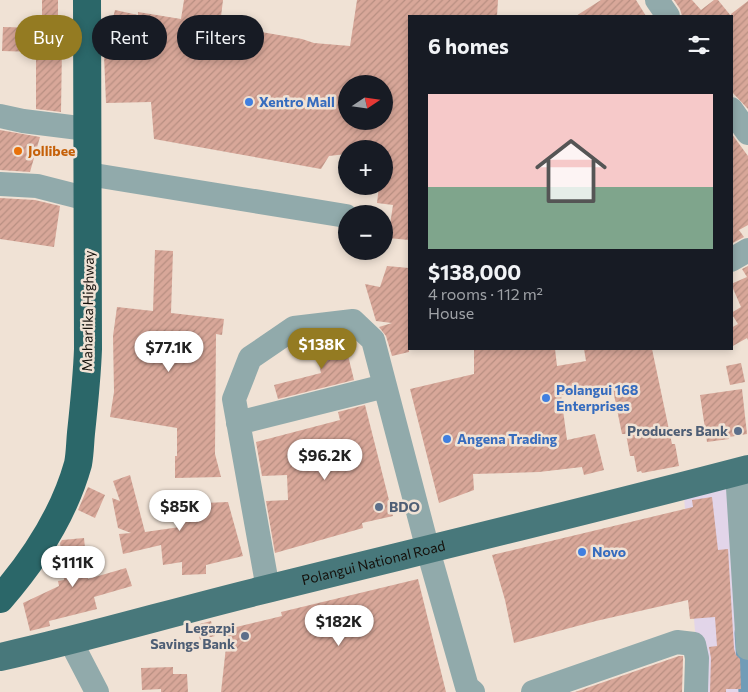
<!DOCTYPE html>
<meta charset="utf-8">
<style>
:root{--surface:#171b24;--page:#20242c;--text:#f1f3f6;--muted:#9ea1a6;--accent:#947b22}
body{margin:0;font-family:Commissioner,sans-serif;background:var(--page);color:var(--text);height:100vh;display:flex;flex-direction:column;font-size:19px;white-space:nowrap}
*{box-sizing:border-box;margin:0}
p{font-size:16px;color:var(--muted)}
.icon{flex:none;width:28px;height:28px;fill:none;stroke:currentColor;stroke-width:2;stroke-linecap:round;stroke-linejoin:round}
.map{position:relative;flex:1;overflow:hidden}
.drawer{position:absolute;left:408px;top:15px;width:325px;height:335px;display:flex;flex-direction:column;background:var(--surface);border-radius:0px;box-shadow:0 2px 8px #0003}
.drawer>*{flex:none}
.top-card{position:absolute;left:15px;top:15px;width:318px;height:45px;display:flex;gap:10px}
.needle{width:32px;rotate:77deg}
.fabs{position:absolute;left:338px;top:75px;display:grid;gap:10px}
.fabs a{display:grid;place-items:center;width:55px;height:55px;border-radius:50%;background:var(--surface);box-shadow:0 2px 8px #0003;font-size:25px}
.price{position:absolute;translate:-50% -42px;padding:0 11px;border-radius:18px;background:#fff;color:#222;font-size:16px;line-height:32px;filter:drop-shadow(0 1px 2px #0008)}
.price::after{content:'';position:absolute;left:50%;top:30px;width:15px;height:11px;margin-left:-8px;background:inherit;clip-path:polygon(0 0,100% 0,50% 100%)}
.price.current{background:var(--accent);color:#fff}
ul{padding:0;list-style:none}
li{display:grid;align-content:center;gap:10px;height:265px;padding:0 20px}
li span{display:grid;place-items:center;height:155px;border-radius:0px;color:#555}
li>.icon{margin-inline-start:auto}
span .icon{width:90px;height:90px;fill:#fffc;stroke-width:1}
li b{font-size:21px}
h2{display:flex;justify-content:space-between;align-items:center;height:60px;padding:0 20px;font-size:21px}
.chip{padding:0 18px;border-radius:22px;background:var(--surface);box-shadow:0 2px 8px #0003;font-size:18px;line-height:45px}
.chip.current{background:var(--accent);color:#fff}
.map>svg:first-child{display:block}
</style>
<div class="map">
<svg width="748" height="692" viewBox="0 0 748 692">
<defs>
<pattern id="building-hatch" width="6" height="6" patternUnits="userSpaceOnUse" patternTransform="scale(1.25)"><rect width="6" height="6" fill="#d8a799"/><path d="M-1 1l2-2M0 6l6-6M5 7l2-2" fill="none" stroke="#b88f82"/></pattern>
</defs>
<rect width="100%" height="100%" fill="#f0e2d5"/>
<path fill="#e2d5e9" d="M748,484V692H700L684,497Z"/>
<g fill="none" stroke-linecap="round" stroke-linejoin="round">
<path stroke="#719cb7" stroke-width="19" d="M744,633L748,692"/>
</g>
<path fill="url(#building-hatch)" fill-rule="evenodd" d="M42,0H58V47H62L61,112L36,109V52L2,51L3,27L42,28Z
M184,0H223L220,25L302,39L314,43L350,46L357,0H498L497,16H409V240L388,238L393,205L377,203L379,186H384V149H346V154L329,156L321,169L154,139L151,102L106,103L104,55L115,10L138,15V12L181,19ZM346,84H384V121H346Z
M601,0H636L646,16H576Z
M674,0H692L701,10L714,0H718L731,16V14L748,1V109L731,91V16H682L680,9Z
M0,130L40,137L30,172L0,170Z
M731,133L748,156V225L739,230L744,237L731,244Z
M0,198L35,200L60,206L54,247L0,239Z
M155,250L173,251L171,313L224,319L222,335L216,334L215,454L221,477L175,478V456H177V428L110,417L114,392L113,336L117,307L153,311Z
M387,266L409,268V352L392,356L386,336L379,327L392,323L376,321L365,284L380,287Z
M748,266V340L747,338L731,347V328L738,324L731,313L741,307L731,284L747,277L742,269Z
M339,337L341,344L345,343L354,380L278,399L274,385L321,373L314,343Z
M474,349H555L557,366L586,361L584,349H652L672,444H675L679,466L642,473L641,471L637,472L634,456H630L626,434H622L612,385L561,395L567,440L595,434L604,470L584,475L582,467L539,472L473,474L474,490L439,503L410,389L474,374Z
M741,363L745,382L730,385L726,366Z
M742,389L747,434L729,437V439L707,442L700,395Z
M365,405L393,516L362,523L363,528L275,553L266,501L288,500L287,475L262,476L256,442L340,420L338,412Z
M130,475L145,532L180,527V504L228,502L243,556L206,565V574L182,575V562L163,565L161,545L123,554L119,534L131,533L118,528L112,498L120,501L113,481Z
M88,487L105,495L95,518L78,510Z
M712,497L718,550L728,549L734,649L736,655L740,659L741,689H726V692H710L711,658L709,647L717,646L715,617L690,619L688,600L596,621L514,643L505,600L492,555L693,507L692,500Z
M84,538L88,579L126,568L132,586L94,597L97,609L49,621L50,626L30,631L23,603L59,586L58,581L64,580L60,543L62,540Z
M418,579L446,692H221L228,629L282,616L281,612Z
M211,621L215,636L200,640L196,625Z
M679,656H683V659L682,692H575Z
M173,667V674H187L188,692H161V689L142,690L141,668Z"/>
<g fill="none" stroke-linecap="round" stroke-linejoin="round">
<path stroke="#91aaab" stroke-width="24" d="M657,0L668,16
M731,109L748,133
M0,116L23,121L87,129
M88,174L346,216
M0,184L37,186L88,199
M731,260L748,250
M238,423L385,386
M737,472L748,648
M268,589L234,399L250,358L294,328L353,321L373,340L428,550L467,687L473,692
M71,642L97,692
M533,692L677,642L694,644L697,658L696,692"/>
<path stroke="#48787b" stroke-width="28" id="s1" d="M0,657C86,638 170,613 255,592C420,551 584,512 748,469"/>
<path stroke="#2b6769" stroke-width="28" d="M0,599C34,560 64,514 78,464C80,454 80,443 81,433C84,405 87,377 88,349L87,0"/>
</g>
<g fill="#3f7fe0" stroke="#f0e2d5" stroke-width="2">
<circle cx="249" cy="102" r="5"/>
<circle cx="546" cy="398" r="5"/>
<circle cx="447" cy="439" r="5"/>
<circle cx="582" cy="552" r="5"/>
</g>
<circle fill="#e8710a" stroke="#f0e2d5" stroke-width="2" cx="18" cy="151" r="5"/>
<g fill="#5c6f8a" stroke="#f0e2d5" stroke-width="2">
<circle cx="738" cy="431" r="5"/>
<circle cx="379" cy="507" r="5"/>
<circle cx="245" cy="636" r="5"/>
</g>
<g text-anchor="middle" stroke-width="5" stroke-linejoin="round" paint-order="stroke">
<g font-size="14" font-weight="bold" fill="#366cbe" stroke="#f0e2d5" text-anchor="start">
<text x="259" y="107">Xentro Mall</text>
<text x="556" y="395">Polangui 168<tspan x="556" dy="16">Enterprises</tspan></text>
<text x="457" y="444">Angena Trading</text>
<text x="592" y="557">Novo</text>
</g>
<g font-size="14" font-weight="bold" fill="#c56008" stroke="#f0e2d5" text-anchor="start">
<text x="28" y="156">Jollibee</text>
</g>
<g font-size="14" fill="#14100b" stroke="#f0e2d5">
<text transform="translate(88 311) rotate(-89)" y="5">Maharlika Highway</text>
<text dy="5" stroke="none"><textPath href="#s1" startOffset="385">Polangui National Road</textPath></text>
</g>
<g font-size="14" font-weight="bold" fill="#4e5e75" stroke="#f0e2d5" text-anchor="end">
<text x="728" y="436">Producers Bank</text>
<text x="389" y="512" text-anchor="start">BDO</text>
<text x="235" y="633">Legazpi<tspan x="235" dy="16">Savings Bank</tspan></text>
</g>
</g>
</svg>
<div class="fabs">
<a><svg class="needle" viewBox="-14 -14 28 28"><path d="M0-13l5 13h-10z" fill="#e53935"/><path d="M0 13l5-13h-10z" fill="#9ea1a6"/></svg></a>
<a>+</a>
<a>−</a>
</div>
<b class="price current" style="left:322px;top:370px">$138K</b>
<b class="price" style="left:169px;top:373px">$77.1K</b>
<b class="price" style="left:325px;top:481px">$96.2K</b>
<b class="price" style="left:180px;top:532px">$85K</b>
<b class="price" style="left:73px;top:588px">$111K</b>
<b class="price" style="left:339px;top:647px">$182K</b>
<div class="top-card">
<a class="chip current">Buy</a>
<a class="chip">Rent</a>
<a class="chip">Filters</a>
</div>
<section class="drawer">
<h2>6 homes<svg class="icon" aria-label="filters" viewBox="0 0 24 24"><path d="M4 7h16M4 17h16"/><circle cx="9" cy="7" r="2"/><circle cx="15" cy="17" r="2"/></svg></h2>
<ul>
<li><span style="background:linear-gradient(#f6c9c9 60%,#7fa58c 0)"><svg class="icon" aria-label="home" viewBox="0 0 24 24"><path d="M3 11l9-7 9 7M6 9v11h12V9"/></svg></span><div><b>$138,000</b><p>4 rooms · 112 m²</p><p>House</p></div></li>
</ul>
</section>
</div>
